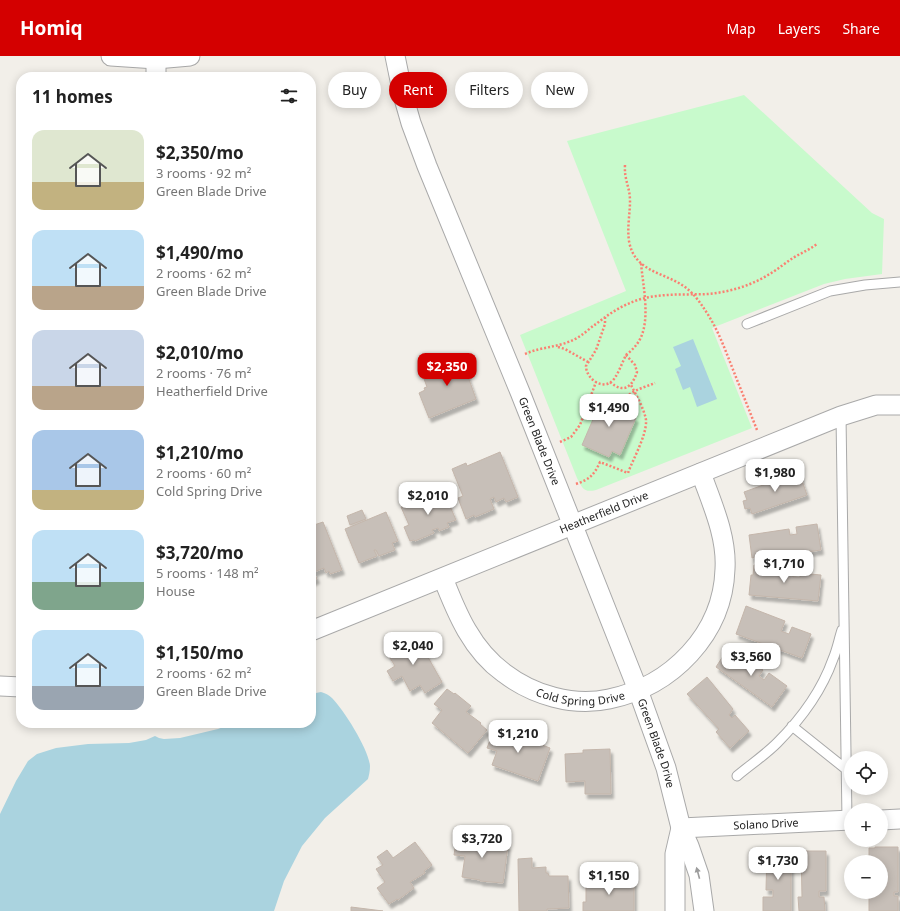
<!DOCTYPE html>
<meta charset="utf-8">
<style>
:root{--surface:#fff;--page:#f6f6f6;--text:#222;--muted:#767676;--accent:#d40000}
body{margin:0;font-family:"Noto Sans",sans-serif;background:var(--page);color:var(--text);height:100vh;display:flex;flex-direction:column;font-size:15px;white-space:nowrap}
*{box-sizing:border-box;margin:0}
p{font-size:13px;color:var(--muted)}
.icon{flex:none;width:22px;height:22px;fill:none;stroke:currentColor;stroke-width:2;stroke-linecap:round;stroke-linejoin:round}
.map{position:relative;flex:1;overflow:hidden}
.drawer{position:absolute;left:16px;top:16px;width:300px;height:656px;display:flex;flex-direction:column;background:var(--surface);border-radius:16px;box-shadow:0 2px 10px #0003}
.drawer>*{flex:none}
.top-card{position:absolute;left:328px;top:16px;width:380px;height:36px;display:flex;gap:8px}
.controls{position:absolute;left:844px;top:695px;display:grid;gap:8px}
.controls a{display:grid;place-items:center;width:44px;height:44px;border-radius:50%;background:var(--surface);box-shadow:0 2px 10px #0003;font-size:20px}
.price{position:absolute;translate:-50% -34px;padding:0 9px;border-radius:8px;background:#fff;color:#222;font-size:13px;line-height:26px;filter:drop-shadow(0 1px 2px #0008)}
.price::after{content:'';position:absolute;left:50%;top:24px;width:12px;height:9px;margin-left:-6px;background:inherit;clip-path:polygon(0 0,100% 0,50% 100%)}
.price.selected{background:var(--accent);color:#fff}
ul{padding:0;list-style:none}
li{display:flex;align-items:center;gap:12px;height:100px;padding:0 16px}
li span{display:grid;place-items:center;flex:none;width:112px;height:80px;border-radius:12px;color:#555}
li>.icon{margin-inline-start:auto}
span .icon{width:48px;height:48px;fill:#fffc;stroke-width:1}
li b{font-size:17px}
h2{display:flex;justify-content:space-between;align-items:center;height:48px;padding:0 16px;font-size:17px}
.chip{padding:0 14px;border-radius:18px;background:var(--surface);box-shadow:0 2px 10px #0003;font-size:14px;line-height:36px}
.chip.selected{background:var(--accent);color:#fff}
header{display:flex;align-items:center;gap:24px;box-sizing:border-box;height:56px;padding:0 20px;background:var(--accent);color:#fff}
header strong{font-size:19px}
nav{display:flex;gap:22px;margin-inline-start:auto;font-size:14px}
.map>svg:first-child{display:block}
</style>
<header>
<strong>Homiq</strong>
<nav><a>Map</a><a>Layers</a><a>Share</a></nav>
</header>
<div class="map">
<svg width="900" height="855" viewBox="0 0 900 855">
<defs>
<filter id="shadow"><feDropShadow dx="2.5" dy="4.5" stdDeviation="1" flood-color="#0004"/></filter>
</defs>
<rect width="100%" height="100%" fill="#f2efe9"/>
<path fill="#c8facc" d="M744,39L872,157L884,163L882,218L845,223L824,228L712,272L752,372L596,434C584,437 582,432 577,422L520,279L626,235L567,85L737,41Z"/>
<path fill="#aad3df" d="M693,283L717,343L697,351L690,331L683,334L675,313L681,310L673,291Z
M321,636C325,637 329,639 332,642C344,654 369,694 370,710C370,715 369,719 368,723L325,762L302,790L284,825L274,855H0V758L16,725L28,705L37,698L56,692L88,688L129,687L146,684L155,680L159,682L164,683L180,682L218,673L233,667H311V638Z"/>
<path fill="#c7bfb8" stroke="#c4b6ab" filter="url(#shadow)" d="M460,298L476,343L429,362L419,337L425,334L424,332L427,331L423,320L435,315L432,309Z
M603,340L630,352L627,358L636,362L620,399L612,395L609,401L582,389Z
M500,396L518,441L506,446L504,442L496,446L494,441L490,443L494,453L475,461L474,459L466,463L458,442L463,440L452,413L466,407L467,410Z
M799,416L807,439L752,458L750,452L745,453L743,445L747,444L744,436Z
M443,434L456,464L447,467L449,471L439,475L438,472L432,474L434,477L415,485L414,484L410,485L404,471L409,469L401,451Z
M362,454L366,463L350,469L347,460Z
M386,456L398,485L392,487L395,494L379,500L376,494H374L377,500L359,507L345,473Z
M323,466L342,514L330,518L329,515L326,517L324,512L314,516L317,523L311,526V470Z
M817,468L821,494L759,503L756,501L752,502L749,479L789,473L790,479L797,478L796,471Z
M754,509L794,513L793,521H800V517L821,519L818,545L749,539L751,519H753Z
M746,550L785,565L781,575L789,578L792,571L811,578L802,602L736,578Z
M414,580L418,588L420,587L442,626L425,637L420,629L410,635L402,620L393,625L387,615L395,610L387,597Z
M730,592L763,614L759,620L764,624L769,617L787,630L772,651L716,611L725,597L726,598Z
M707,621L733,653L729,659L732,662L735,659L749,675L730,692L716,676L719,673L687,638Z
M447,633L454,638L455,637L471,650L466,656L481,667L480,668L487,674L468,697L432,667L442,654L434,648Z
M495,671L505,674V673L525,680L524,682L550,692L538,725L492,709L497,695L487,692Z
M610,693L611,738H585V725L566,726L565,698L583,697V694Z
M457,779L470,781V784L508,789L503,827L480,825V824L462,821L465,800L454,799Z
M415,786L432,809L424,815L425,817L410,826L414,832L398,844L397,843L389,848L377,832L385,826L376,813L383,809L377,801L387,794L393,802Z
M875,791H898V836H894V840H898V855H869V836H881V806H869V792H875Z
M767,794H789V800H791V855H763V841H773V834H766Z
M801,795H826V835H819V841H824L825,855H799L798,841H802Z
M532,802V812L546,811V817H548L549,820H568L569,852L547,853V855H519L518,803Z
M594,819H606V826L634,825V855H583V846H586V827L594,826Z
M351,851L383,855H351Z"/>
<g fill="none" stroke-linecap="round" stroke-linejoin="round">
<defs>
<path id="service" d="M747,268L830,235L865,229L900,226
M841,360L847,764
M792,670L847,714
M737,720C750,709 765,699 777,687C800,664 822,634 833,603C837,594 839,583 842,574"/>
<g id="minor">
<path d="M111,0L156,3L190,0"/>
<path id="s1" d="M395,0L403,39L411,67L427,110L520,336L638,634L666,712L681,772L689,790L699,819L704,855"/>
<path d="M156,21V3"/>
<path id="s2" d="M443,522C457,558 472,594 504,617C533,639 573,651 609,643C672,630 723,578 725,513C727,480 712,448 701,417"/>
<path id="s3" d="M311,575L841,360L876,349H900"/>
<path d="M0,630L21,631"/>
<path d="M881,764L900,763"/>
<path id="s4" d="M681,772L851,764"/>
<path d="M675,855V798L681,772"/>
</g>
</defs>
<use href="#service" stroke="#a9a9a9" stroke-width="11"/>
<use href="#minor" stroke="#a9a9a9" stroke-width="21"/>
<path stroke="#fa8072" stroke-width="2.5" stroke-dasharray="2 2" stroke-linecap="butt" d="M625,109C624,124 630,131 630,145C630,158 627,171 629,185C634,215 662,216 682,229C692,235 699,245 705,254C716,270 723,288 730,306C739,329 748,351 757,374
M605,261V268L596,294L586,310C586,323 604,336 614,323C619,316 622,307 626,299L635,309L637,316C632,331 624,338 610,326
M558,291L565,293L588,306
M525,298C543,290 559,292 577,282C584,278 590,272 596,268C610,257 624,248 641,243C663,237 686,239 708,238C729,236 750,230 768,219C777,214 785,207 793,202C801,197 809,194 817,188
M626,299C630,296 634,292 637,288C652,268 643,231 641,207
M622,348C627,335 643,332 655,327
M560,386L571,381L580,369L596,326
M576,428C590,423 594,419 600,406L628,417C633,403 647,379 646,364C644,352 636,339 631,329"/>
<use href="#service" stroke="#fff" stroke-width="9"/>
<use href="#minor" stroke="#fff" stroke-width="19"/>
</g>
<defs><path id="oneway-solid" d="M-6-.8H1V-3.2L6.5 0L1 3.2V.8H-6Z"/></defs>
<use fill="#9c9c9c" href="#oneway-solid" transform="translate(698 817) rotate(-105)"/>
<g text-anchor="middle" stroke-width="3" stroke-linejoin="round" paint-order="stroke">
<g font-size="11" fill="#222" stroke="#fff">
<text dy="4" stroke="none"><textPath href="#s1" startOffset="412">Green Blade Drive</textPath></text>
<text dy="4" stroke="none"><textPath href="#s3" startOffset="316">Heatherfield Drive</textPath></text>
<text dy="4" stroke="none"><textPath href="#s2" startOffset="197">Cold Spring Drive</textPath></text>
<text dy="4" stroke="none"><textPath href="#s1" startOffset="736">Green Blade Drive</textPath></text>
<text dy="4" stroke="none"><textPath href="#s4" startOffset="85">Solano Drive</textPath></text>
</g>
</g>
</svg>
<div class="controls">
<a><svg class="icon" aria-label="locate" viewBox="0 0 24 24"><circle cx="12" cy="12" r="6"/><path d="M12 2v4M12 18v4M2 12h4M18 12h4"/></svg></a>
<a>+</a>
<a>−</a>
</div>
<b class="price selected" style="left:447px;top:331px">$2,350</b>
<b class="price" style="left:609px;top:372px">$1,490</b>
<b class="price" style="left:775px;top:437px">$1,980</b>
<b class="price" style="left:428px;top:460px">$2,010</b>
<b class="price" style="left:784px;top:528px">$1,710</b>
<b class="price" style="left:413px;top:610px">$2,040</b>
<b class="price" style="left:751px;top:621px">$3,560</b>
<b class="price" style="left:518px;top:698px">$1,210</b>
<b class="price" style="left:482px;top:803px">$3,720</b>
<b class="price" style="left:778px;top:825px">$1,730</b>
<b class="price" style="left:609px;top:840px">$1,150</b>
<div class="top-card">
<a class="chip">Buy</a>
<a class="chip selected">Rent</a>
<a class="chip">Filters</a>
<a class="chip">New</a>
</div>
<section class="drawer">
<h2>11 homes<svg class="icon" aria-label="filters" viewBox="0 0 24 24"><path d="M4 7h16M4 17h16"/><circle cx="9" cy="7" r="2"/><circle cx="15" cy="17" r="2"/></svg></h2>
<ul>
<li><span style="background:linear-gradient(#dfe7d0 65%,#c2b280 0)"><svg class="icon" aria-label="home" viewBox="0 0 24 24"><path d="M3 11l9-7 9 7M6 9v11h12V9"/></svg></span><div><b>$2,350/mo</b><p>3 rooms · 92 m²</p><p>Green Blade Drive</p></div></li>
<li><span style="background:linear-gradient(#bfe0f5 70%,#b9a48a 0)"><svg class="icon" aria-label="home" viewBox="0 0 24 24"><path d="M3 11l9-7 9 7M6 9v11h12V9"/></svg></span><div><b>$1,490/mo</b><p>2 rooms · 62 m²</p><p>Green Blade Drive</p></div></li>
<li><span style="background:linear-gradient(#c9d6e8 70%,#b9a48a 0)"><svg class="icon" aria-label="home" viewBox="0 0 24 24"><path d="M3 11l9-7 9 7M6 9v11h12V9"/></svg></span><div><b>$2,010/mo</b><p>2 rooms · 76 m²</p><p>Heatherfield Drive</p></div></li>
<li><span style="background:linear-gradient(#a9c7e8 75%,#c2b280 0)"><svg class="icon" aria-label="home" viewBox="0 0 24 24"><path d="M3 11l9-7 9 7M6 9v11h12V9"/></svg></span><div><b>$1,210/mo</b><p>2 rooms · 60 m²</p><p>Cold Spring Drive</p></div></li>
<li><span style="background:linear-gradient(#bfe0f5 65%,#7fa58c 0)"><svg class="icon" aria-label="home" viewBox="0 0 24 24"><path d="M3 11l9-7 9 7M6 9v11h12V9"/></svg></span><div><b>$3,720/mo</b><p>5 rooms · 148 m²</p><p>House</p></div></li>
<li><span style="background:linear-gradient(#bfe0f5 70%,#9aa5b1 0)"><svg class="icon" aria-label="home" viewBox="0 0 24 24"><path d="M3 11l9-7 9 7M6 9v11h12V9"/></svg></span><div><b>$1,150/mo</b><p>2 rooms · 62 m²</p><p>Green Blade Drive</p></div></li>
</ul>
</section>
</div>
